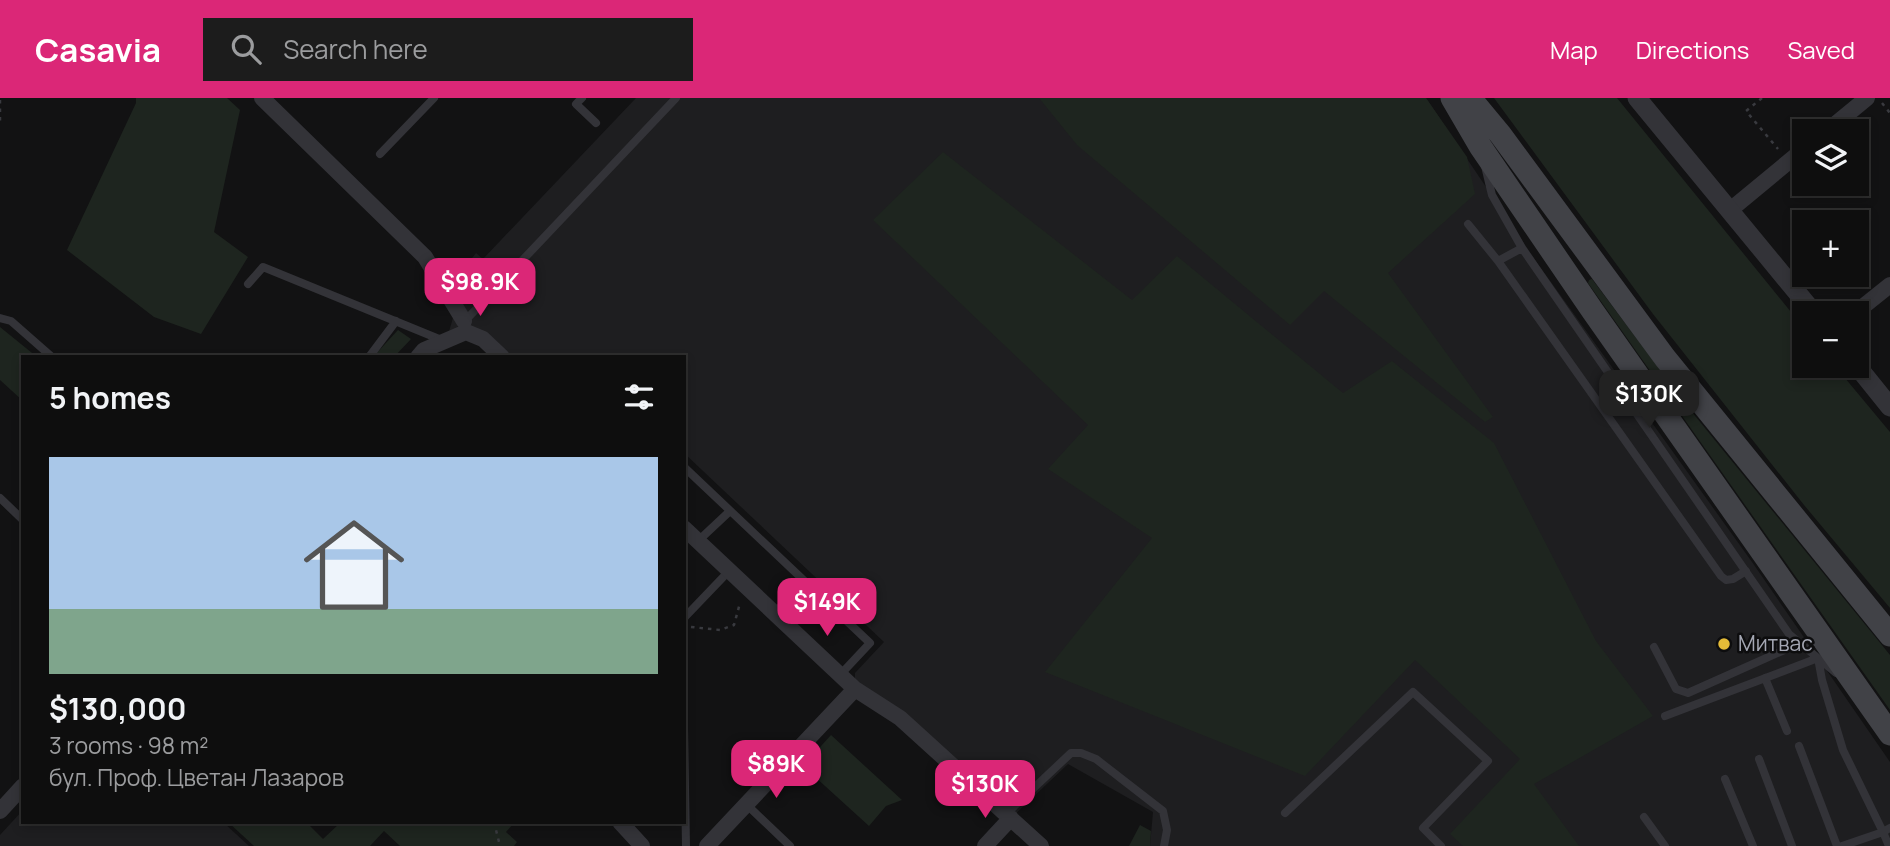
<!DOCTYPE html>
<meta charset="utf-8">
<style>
:root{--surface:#0e0e0e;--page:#1c1c1c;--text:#f1f3f6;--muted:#9b9c9e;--line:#2e2e2e;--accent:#db2777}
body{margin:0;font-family:Manrope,sans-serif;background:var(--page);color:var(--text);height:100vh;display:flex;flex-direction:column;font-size:26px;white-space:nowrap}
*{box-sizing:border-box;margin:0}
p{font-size:23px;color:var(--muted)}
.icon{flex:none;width:38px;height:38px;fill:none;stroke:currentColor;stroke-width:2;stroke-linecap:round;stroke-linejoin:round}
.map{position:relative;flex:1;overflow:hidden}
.sheet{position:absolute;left:21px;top:257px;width:665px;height:469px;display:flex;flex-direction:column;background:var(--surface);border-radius:0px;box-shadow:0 4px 10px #0003,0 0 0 2px var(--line)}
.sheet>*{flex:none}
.fabs{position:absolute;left:1792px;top:21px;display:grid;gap:14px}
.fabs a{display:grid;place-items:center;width:77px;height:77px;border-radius:0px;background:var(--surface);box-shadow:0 4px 10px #0003,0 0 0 2px var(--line);font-size:35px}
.price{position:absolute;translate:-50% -60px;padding:0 16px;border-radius:14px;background:var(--accent);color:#fff;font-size:23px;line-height:46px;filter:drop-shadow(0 2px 4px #0008)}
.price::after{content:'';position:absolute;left:50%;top:42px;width:21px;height:16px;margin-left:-10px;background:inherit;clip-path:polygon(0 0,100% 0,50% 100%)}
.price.on{background:#222;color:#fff}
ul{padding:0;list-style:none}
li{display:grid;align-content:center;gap:14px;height:371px;padding:0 28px}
li span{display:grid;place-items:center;height:217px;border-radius:0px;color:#555}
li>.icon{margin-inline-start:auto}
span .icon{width:126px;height:126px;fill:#fffc;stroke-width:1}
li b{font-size:30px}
h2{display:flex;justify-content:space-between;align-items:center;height:84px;padding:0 28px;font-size:30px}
header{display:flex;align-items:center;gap:42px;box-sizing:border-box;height:98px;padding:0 35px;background:var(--accent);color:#fff}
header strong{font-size:33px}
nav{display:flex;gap:38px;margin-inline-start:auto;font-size:24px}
.search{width:490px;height:63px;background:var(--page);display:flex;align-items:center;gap:18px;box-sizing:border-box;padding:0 24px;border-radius:0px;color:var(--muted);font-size:26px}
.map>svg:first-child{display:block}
</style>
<header>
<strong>Casavia</strong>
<div class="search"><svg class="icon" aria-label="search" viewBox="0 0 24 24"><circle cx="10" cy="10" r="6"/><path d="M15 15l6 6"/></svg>Search here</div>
<nav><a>Map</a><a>Directions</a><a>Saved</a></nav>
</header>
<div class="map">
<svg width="1890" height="748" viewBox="0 0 1890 748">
<rect width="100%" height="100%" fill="#121213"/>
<path fill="#1e1e20" d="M636,0H1426L1538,166L1752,464L1890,664V748H1150L1153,714L1068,666L1011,720L855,591V575L884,544L684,355V259H502L483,241L446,244L469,164L476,155L483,161Z
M23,712V724L224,725L249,748H0V737Z"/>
<path fill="#1e251f" d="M136,0H227L240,12L214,134L248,159L201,236L154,219L67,152L136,5Z
M1039,0H1426L1467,59L1475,96L1388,175L1493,319L1485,324L1324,193L1290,227L1077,47Z
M1494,0H1617L1804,230V268H1835L1890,334V510L1804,407L1653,216Z
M943,54L1132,202L1177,158L1343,295L1392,263L1494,345L1596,543L1653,618L1534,686L1579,748H1463L1450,736L1520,661L1415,562L1305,678L1045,574L1152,440L1048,371L1088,327L873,122Z
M1592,181L1687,308L1890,557V612L1588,185L1589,182Z
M0,229L37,259H23V303L0,282Z
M398,232L411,241L394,259H373Z
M831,637L902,702L886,708L869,728L803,668Z
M229,725H307L323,741L340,725H514L506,734L517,744L514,748H400L384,733L370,748H254Z
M1140,727L1151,733L1150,748H1129Z"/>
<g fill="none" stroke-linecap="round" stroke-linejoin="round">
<path stroke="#393a3f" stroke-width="2.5" stroke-dasharray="3.5 5" stroke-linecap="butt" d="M1762,0L1746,13L1778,51
M0,2V24
M1882,5L1890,15
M691,529L720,532L734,527L740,505
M494,724L500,748"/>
<path stroke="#333338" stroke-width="8" d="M582,0L576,6L596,25
M380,56L434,0
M1485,68L1492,97L1522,150L1789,536L1836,575
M1468,126L1498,163L1721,478L1726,482L1733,481L1746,473
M1498,163L1522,150
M248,186L263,169L444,243
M0,220L11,223L52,259
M463,225L676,0
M369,259L396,223
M684,369L870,545L840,577
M0,400L23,422
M698,443L730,413
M774,515L806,484
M684,520L729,473
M1654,549L1676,591L1688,595L1800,545
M1765,580L1787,633
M1665,618L1818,560L1822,582L1843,652L1883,734L1842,748
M684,629L686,748
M1799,648L1837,748
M1759,661L1792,748
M1725,681L1753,748
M746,706L790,748
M1285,715L1413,594L1488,663L1423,730L1441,748
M1006,716L1071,655H1081L1096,661L1163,713L1167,732L1164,748
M1644,719L1665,748
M1889,748L1883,734L1890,730"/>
<path stroke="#333338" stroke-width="16" d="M262,0L425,159L464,223
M1827,33L1867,0
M1729,113L1804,51
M1855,215L1890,187
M418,259L424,252L466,234L483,241L502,259
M684,430L855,591L900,620L1041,748
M0,713L23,688
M620,724L642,748
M707,748L855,591
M985,748L1011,720"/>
<path stroke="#333338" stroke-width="19" d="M1637,0L1814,215
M1857,268L1890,309"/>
<path stroke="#414247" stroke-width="23" d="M1452,0L1480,48L1592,212L1890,636
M1470,0L1500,36L1665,260L1890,537"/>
</g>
<circle fill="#e5bc38" stroke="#0d0d0e" stroke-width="2.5" cx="1724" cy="546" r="7"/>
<g text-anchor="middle" stroke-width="5" stroke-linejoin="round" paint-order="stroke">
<g font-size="21" fill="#a4a7b3" stroke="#0d0d0e" text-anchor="start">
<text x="1738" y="553">Митвас</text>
</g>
</g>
</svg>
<div class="fabs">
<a><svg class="icon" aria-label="layers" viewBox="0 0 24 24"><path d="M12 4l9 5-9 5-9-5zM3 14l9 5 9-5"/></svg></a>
<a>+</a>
<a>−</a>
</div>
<b class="price" style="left:480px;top:220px">$98.9K</b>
<b class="price on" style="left:1649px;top:332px">$130K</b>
<b class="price" style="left:827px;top:540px">$149K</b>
<b class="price" style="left:776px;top:702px">$89K</b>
<b class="price" style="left:985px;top:722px">$130K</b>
<section class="sheet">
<h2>5 homes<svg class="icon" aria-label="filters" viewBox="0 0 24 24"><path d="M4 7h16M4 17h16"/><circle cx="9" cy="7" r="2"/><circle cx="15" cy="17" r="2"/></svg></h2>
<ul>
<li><span style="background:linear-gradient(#a9c7e8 70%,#7fa58c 0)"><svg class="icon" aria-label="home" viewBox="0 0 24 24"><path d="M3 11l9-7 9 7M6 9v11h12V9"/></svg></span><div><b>$130,000</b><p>3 rooms · 98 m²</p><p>бул. Проф. Цветан Лазаров</p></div></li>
</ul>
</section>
</div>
